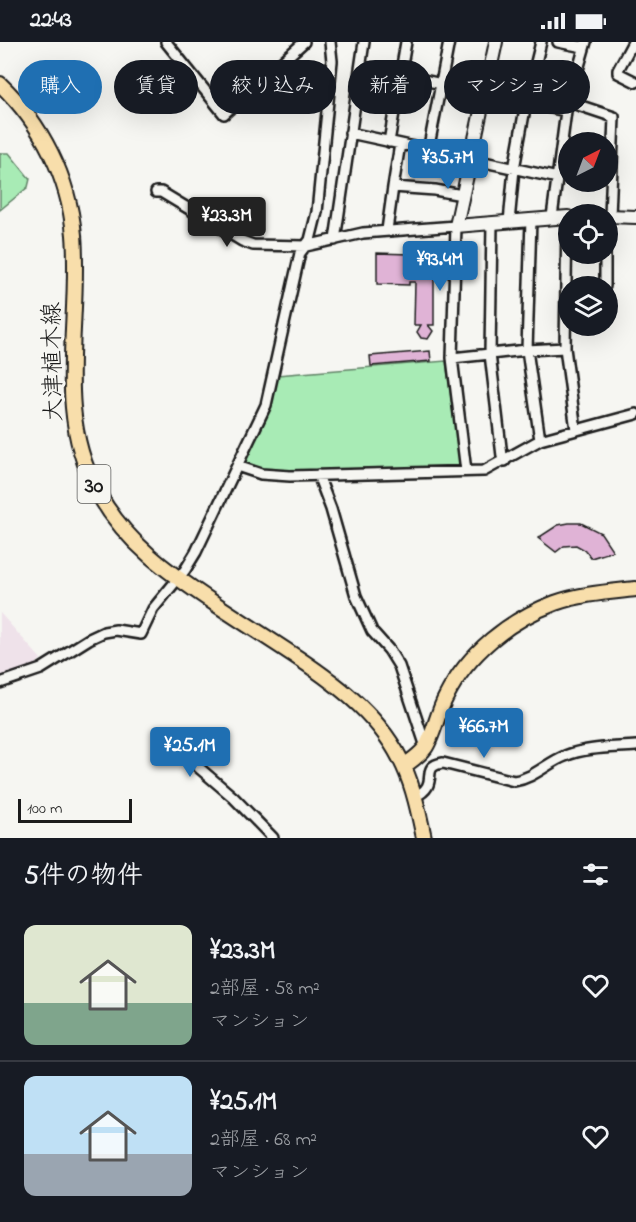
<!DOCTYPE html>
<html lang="ja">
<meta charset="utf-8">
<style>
:root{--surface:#171b24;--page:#20242c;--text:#f1f3f6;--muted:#9ea1a6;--line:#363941;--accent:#1f6fb2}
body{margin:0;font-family:"Indie Flower","Klee One",sans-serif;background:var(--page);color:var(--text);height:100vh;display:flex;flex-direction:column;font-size:22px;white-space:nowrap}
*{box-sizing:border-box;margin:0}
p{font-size:20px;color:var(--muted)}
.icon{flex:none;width:33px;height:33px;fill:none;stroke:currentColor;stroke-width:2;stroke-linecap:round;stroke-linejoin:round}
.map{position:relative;height:796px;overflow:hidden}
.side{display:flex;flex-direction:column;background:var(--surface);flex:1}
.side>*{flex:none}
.guide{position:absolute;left:18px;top:18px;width:600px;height:54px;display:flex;gap:12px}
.needle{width:39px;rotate:42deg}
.controls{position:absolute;left:558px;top:90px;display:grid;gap:12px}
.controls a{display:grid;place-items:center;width:60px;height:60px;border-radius:50%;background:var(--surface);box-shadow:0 6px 24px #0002;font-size:30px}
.scale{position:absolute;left:18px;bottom:15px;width:114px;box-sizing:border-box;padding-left:6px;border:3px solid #1c1c1c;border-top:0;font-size:16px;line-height:21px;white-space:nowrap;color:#1c1c1c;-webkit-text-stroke:4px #f6f6f2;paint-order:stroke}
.price{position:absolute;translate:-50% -51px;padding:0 14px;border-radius:6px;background:var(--accent);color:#fff;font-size:20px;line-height:39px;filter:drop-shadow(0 2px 3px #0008)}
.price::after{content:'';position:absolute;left:50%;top:36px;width:18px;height:14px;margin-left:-9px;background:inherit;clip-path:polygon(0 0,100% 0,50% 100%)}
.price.selected{background:#222;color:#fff}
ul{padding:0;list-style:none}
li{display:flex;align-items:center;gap:18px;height:150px;padding:0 24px}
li+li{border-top:2px solid var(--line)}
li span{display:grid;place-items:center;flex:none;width:168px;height:120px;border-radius:12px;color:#555}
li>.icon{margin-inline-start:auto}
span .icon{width:72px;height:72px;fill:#fffc;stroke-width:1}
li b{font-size:26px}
h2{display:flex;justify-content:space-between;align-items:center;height:72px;padding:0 24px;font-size:26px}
.pill{padding:0 21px;border-radius:27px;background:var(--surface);box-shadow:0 6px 24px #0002;font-size:21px;line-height:54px}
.pill.selected{background:var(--accent);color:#fff}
.status{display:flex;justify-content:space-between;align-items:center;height:42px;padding:0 30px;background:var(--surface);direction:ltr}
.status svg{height:16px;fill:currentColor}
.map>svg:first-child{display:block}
</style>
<div class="status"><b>22:43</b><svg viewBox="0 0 49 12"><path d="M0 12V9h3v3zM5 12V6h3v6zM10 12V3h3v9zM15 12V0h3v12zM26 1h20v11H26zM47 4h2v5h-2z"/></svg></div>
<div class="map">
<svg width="636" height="796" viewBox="0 0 636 796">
<rect width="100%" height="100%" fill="#f6f6f2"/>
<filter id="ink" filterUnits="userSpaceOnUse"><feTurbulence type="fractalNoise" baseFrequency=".0167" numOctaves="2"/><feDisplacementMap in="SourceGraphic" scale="12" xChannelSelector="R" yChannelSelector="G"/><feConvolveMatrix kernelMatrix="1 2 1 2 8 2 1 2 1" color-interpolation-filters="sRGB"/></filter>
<g filter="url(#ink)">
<path fill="#efe2ea" d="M0,571L41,617L32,625L0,637Z"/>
<path fill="#a8ebb5" stroke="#628468" stroke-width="1.5" d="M0,111H9L30,137L28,145L0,168Z
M446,319L460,423L456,426L290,430L261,429L247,422L244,416L270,365L277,333Z"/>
<path fill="#e0b3d6" stroke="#1c1c1c" stroke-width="1.5" d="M377,211L409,212V228H415V224H434V283H428L433,289L428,297L421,296L417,290L421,283H414L415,240H409V243L377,242Z
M430,309L431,319L371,324L370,314Z
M569,481H581L601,491L613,509L591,516L585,508L576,503L564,504L556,510L538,496L558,483Z"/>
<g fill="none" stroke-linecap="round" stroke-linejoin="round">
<defs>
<path id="street" d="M166,0L224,72L304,0
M558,0L583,5
M633,0L618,28V31L636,40
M361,24L526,61L541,0
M569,60L614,75L610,174
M350,91L558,136
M389,100L406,0
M428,109L449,0
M393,145L400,102
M156,150H161L242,199L253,203L306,204L363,191L456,184L452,316L466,429
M552,175L566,69L586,0
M567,175L565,306L576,388
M509,180L514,127L526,61L566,69
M492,181L490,312L527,308L531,177
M387,188L393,145L435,148L462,153
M335,198L364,0
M605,244V212
M452,316L490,312L502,414L505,419
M540,398L527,308L565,306
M237,424L261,432L290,434L484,429L540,398L636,372
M318,433L331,467L356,554L372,589L389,608L399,624L426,705
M0,641L41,627L89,597L104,590L116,588L141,592L153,567L185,528L196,510L266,363L300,211L310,198L317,170L332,19L330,0
M174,692L198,725L233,755L273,796
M414,755C443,742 417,725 443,721L514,739C534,736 547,721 565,714C586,705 614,706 636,704"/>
<path id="secondary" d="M496,0L456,184L568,175
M608,174L636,175"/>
<path id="primary" d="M0,42C42,82 69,136 74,193C81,280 53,368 97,449C125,501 169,531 217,563C244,581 271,598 298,616C340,644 383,677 404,725C414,747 419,772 424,796
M404,724C411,719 420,713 425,706C433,695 438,669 446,655C468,611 509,578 555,561C580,552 609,550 636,547"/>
</defs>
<use href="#street" stroke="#1c1c1c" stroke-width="14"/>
<use href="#secondary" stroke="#1c1c1c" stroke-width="16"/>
<use href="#primary" stroke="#1c1c1c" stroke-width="18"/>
<use href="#street" stroke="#f6f6f2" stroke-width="9"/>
<use href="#secondary" stroke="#f6f6f2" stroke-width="12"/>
<use href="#primary" stroke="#f8deab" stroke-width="14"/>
</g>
</g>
<g text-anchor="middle" stroke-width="6" stroke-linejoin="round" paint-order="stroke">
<rect fill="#f6f6f2" stroke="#5d5d5c" stroke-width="1.5" x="77.5" y="423" width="33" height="38" rx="4.5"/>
<g font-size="22" font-weight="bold" fill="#1c1c1c">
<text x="94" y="450">30</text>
</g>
<g font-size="24" fill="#1c1c1c" stroke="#f6f6f2">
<text transform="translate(52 320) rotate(-91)" y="8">大津植木線</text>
</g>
</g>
</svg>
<div class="controls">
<a><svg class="needle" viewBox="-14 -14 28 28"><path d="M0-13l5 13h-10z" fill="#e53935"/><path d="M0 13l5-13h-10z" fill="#9ea1a6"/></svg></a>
<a><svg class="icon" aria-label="locate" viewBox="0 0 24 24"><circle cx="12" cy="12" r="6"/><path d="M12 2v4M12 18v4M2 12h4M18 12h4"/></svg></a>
<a><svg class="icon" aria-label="layers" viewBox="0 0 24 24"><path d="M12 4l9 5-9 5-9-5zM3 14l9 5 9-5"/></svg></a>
</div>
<div class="scale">100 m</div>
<b class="price" style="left:448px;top:148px">¥35.7M</b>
<b class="price selected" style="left:227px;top:206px">¥23.3M</b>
<b class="price" style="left:440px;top:250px">¥93.4M</b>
<b class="price" style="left:484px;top:717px">¥66.7M</b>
<b class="price" style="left:190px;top:736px">¥25.1M</b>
<div class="guide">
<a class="pill selected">購入</a>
<a class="pill">賃貸</a>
<a class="pill">絞り込み</a>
<a class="pill">新着</a>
<a class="pill">マンション</a>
</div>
</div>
<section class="side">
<h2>5件の物件<svg class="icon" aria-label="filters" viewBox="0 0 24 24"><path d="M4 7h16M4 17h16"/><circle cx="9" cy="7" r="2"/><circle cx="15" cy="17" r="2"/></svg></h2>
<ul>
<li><span style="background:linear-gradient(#dfe7d0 65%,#7fa58c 0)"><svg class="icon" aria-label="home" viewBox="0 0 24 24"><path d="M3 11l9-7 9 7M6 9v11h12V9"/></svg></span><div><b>¥23.3M</b><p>2部屋 · 58 m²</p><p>マンション</p></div><svg class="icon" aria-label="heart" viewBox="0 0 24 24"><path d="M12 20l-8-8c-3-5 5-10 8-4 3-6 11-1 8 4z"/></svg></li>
<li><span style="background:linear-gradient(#bfe0f5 65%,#9aa5b1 0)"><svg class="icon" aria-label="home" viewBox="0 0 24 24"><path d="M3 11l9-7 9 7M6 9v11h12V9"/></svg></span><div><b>¥25.1M</b><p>2部屋 · 68 m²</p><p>マンション</p></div><svg class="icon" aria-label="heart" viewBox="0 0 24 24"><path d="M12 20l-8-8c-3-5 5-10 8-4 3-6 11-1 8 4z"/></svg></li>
</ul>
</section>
